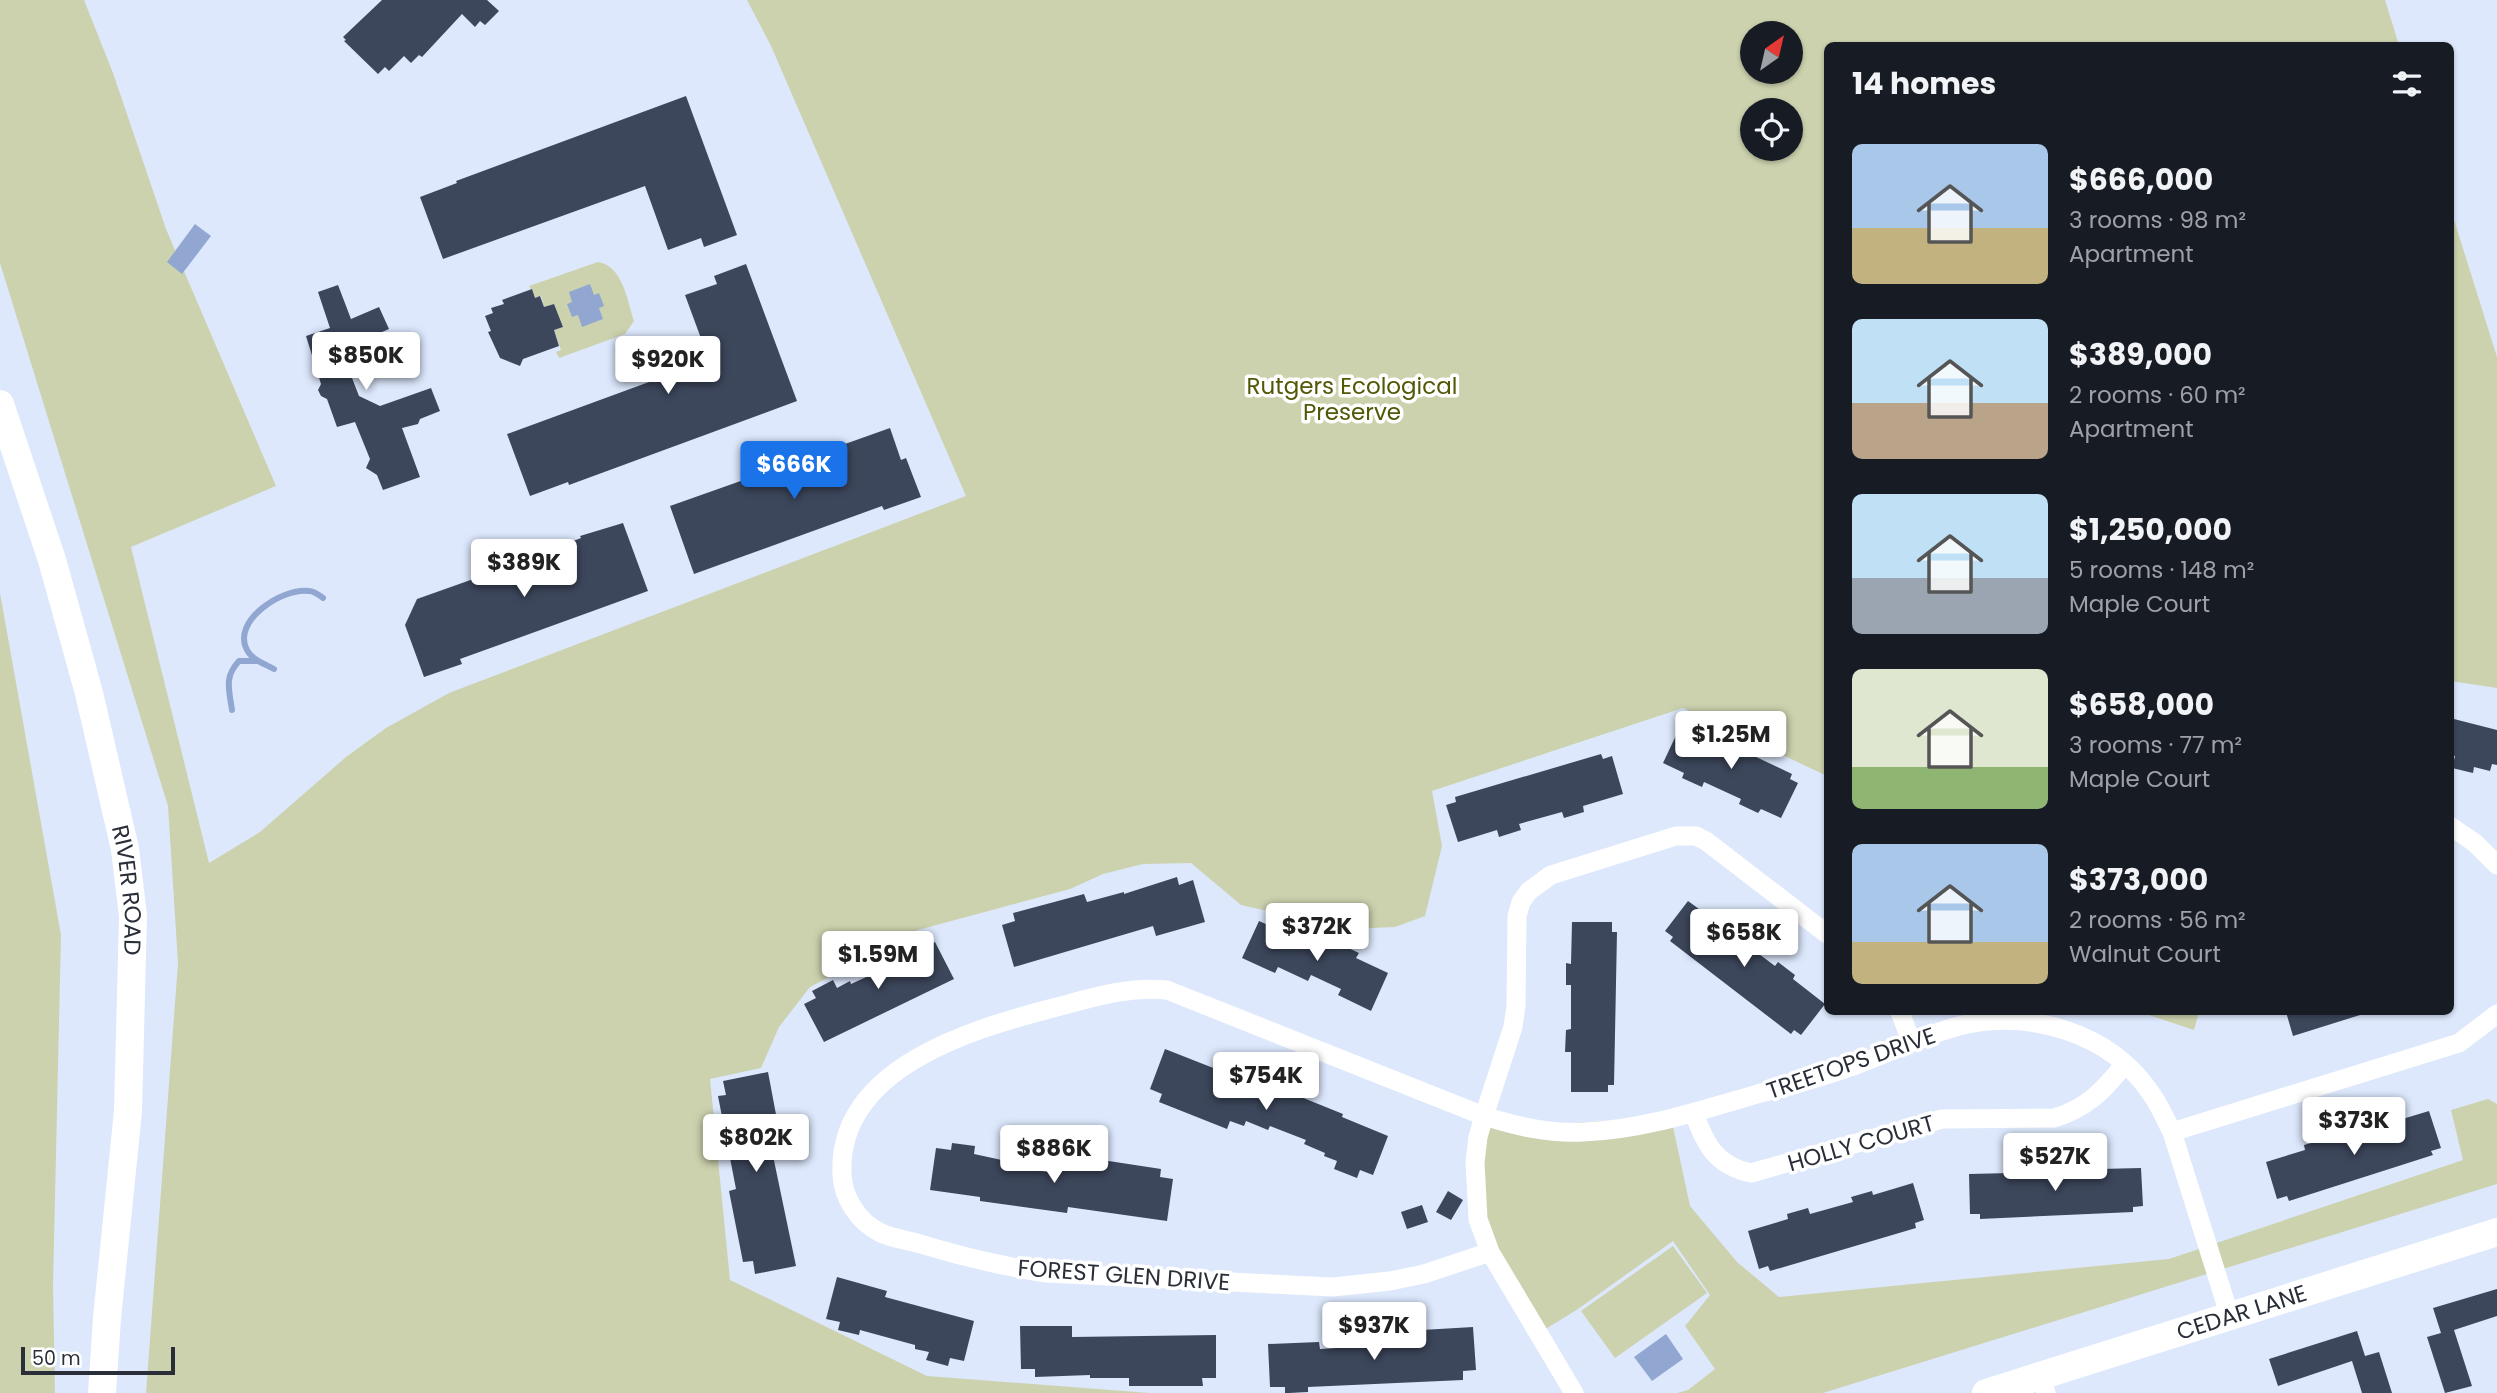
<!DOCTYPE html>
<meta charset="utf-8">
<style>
:root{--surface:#171b24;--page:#20242c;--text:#f1f3f6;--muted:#9ea1a6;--accent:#1a73e8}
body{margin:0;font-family:Poppins,sans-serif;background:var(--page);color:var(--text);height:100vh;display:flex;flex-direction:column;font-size:26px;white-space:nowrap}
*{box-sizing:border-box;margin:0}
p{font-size:23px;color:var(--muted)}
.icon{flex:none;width:38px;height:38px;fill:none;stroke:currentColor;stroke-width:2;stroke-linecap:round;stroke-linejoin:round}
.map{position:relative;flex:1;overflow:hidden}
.details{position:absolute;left:1824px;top:42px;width:630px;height:973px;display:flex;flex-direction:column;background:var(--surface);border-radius:10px;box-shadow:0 2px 5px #0004}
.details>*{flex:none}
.needle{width:46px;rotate:34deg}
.buttons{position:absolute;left:1740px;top:21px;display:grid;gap:14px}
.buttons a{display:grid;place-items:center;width:63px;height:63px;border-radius:50%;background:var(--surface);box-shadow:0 2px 5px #0004;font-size:35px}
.scale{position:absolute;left:21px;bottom:18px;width:154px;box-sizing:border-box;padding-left:7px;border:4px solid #292e38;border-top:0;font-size:19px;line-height:24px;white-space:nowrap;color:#292e38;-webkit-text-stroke:5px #fff;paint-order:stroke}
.price{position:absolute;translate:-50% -60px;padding:0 16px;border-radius:7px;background:#fff;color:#222;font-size:23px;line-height:46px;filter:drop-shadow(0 2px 4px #0008)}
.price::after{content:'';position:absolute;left:50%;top:42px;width:21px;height:16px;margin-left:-10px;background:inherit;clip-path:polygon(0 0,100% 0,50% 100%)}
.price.current{background:var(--accent);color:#fff}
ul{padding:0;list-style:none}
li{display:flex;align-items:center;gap:21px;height:175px;padding:0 28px}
li span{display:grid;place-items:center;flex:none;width:196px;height:140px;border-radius:10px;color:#555}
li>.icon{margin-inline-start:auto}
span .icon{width:84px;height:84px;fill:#fffc;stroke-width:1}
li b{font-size:30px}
h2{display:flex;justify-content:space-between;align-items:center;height:84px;padding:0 28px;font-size:30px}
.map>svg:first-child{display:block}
</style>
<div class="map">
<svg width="2497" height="1393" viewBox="0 0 2497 1393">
<rect width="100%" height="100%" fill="#dde8fd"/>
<path fill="#ccd2ae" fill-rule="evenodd" d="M0,0H84L113,73L166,229L276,486L131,547L209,863L260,832L346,757L386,728L449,693L966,496L771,46L747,0H2385L2399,45L1827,46V776L1683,708L1432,791L1442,846L1425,916L1395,927L1348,929L1241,905L1191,863L1143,864L1103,874L1070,889L918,930L810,987L779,1027L761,1068L710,1079L730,1280L927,1376L1150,1393H146L178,963L168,806L0,263ZM1752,33H1790V72H1752ZM1752,110H1790V149H1752Z
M2450,207L2497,357V688L2450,681Z
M598,262C623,266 627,300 634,321L625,334L559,358L556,352L561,350L554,330L563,327L554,304L544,307L541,296L535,298L529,286Z
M0,593L61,935L53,1286L55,1393H0Z
M2140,1012H2199L2194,1030Z
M2488,1099L2497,1104V1184L1823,1393H1677L1688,1390L1715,1369L1685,1326L1710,1295L1673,1241L1578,1309L1539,1333L1490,1252L1475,1162L1484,1116L1518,1126L1671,1117L1690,1206L1737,1262L1779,1297L2169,1259L2463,1160L2451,1110Z
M1673,1246L1707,1293L1615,1358L1581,1311Z"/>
<path fill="#91a7d1" d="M195,224L211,236L182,274L167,262Z
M590,284L594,295L599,293L604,306L599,308L603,319L582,327L578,315L572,317L567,304L572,302L569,292Z
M1666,1334L1683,1359L1652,1381L1634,1357Z"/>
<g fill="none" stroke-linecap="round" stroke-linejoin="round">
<path stroke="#91a7d1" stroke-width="6" d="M274,669C265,664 252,660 247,650C231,621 283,587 309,591C314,591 319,595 323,598
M232,710C229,689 224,677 239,661H257"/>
</g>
<path fill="#3d475c" d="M382,0H487L499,11L485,25L480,21L475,27L462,14L422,57L419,55L411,63L404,56L389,71L385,67L378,74L344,41L346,40L343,37Z
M686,96L737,235L704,247L701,238L668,250L645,186L443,259L420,197L457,183L456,181Z
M746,264L797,401L569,485L568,482L530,496L507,434L709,360L685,295L717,284L714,276Z
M338,285L351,319L379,307L389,329L359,342L347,365L359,396L380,406L431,388L440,411L420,419L418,424L402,428L420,477L383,490L377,475L366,468L370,459L355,422L337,427L327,399L321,396L318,390L321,384L306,336L330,328L318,292Z
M532,289L535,298L540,296L544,307L554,304L563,327L554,330L559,346L523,359L520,366L500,358L488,332L491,331L485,316L493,313L491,308L504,304L502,300Z
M890,428L901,460L906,458L921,497L884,510L882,506L694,574L670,506Z
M623,523L648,591L460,659L462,664L424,677L405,625L417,599L558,549V547L581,538L580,536Z
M2450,718L2497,730V765L2492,764L2490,771L2474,767L2473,773L2452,768L2455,756L2450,755Z
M1691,726L1792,774L1790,779L1798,783L1781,818L1761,809L1758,813L1739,804L1741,799L1704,782L1702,787L1682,778L1684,773L1663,763L1680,727L1689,731Z
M1601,754L1603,759L1612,756L1623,794L1583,806L1584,812L1564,818L1562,812L1519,824L1521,830L1499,837L1497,830L1458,842L1446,805L1456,802L1455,797Z
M1177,877L1179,885L1193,880L1205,922L1156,936L1153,926L1014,967L1002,925L1015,921L1013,913L1084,894L1087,902L1124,892V894Z
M1688,901L1721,925L1725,921L1742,934L1739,939L1775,966L1778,962L1795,975L1793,979L1825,1004L1801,1035L1794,1030L1791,1034L1670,941L1673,937L1665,931Z
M1259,921L1290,935L1293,929L1324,944L1327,938L1359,953L1356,958L1388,973L1371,1011L1338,995L1341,989L1311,975L1308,981L1278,967L1275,973L1242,958Z
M1572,922H1612V932H1617L1614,1085H1608V1092H1571V1052H1565L1566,1030L1571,1029V985H1566V963L1571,964Z
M918,940L922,949L935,942L954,979L824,1042L804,1004L816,998L812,991L833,980L837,988L850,981L851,984L873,974L902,959L897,951Z
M2286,1012H2359L2360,1015L2293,1036Z
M1165,1049L1259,1086L1261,1081L1343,1114L1342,1117L1388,1136L1373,1175L1360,1170L1357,1178L1334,1169L1337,1161L1324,1156L1325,1153L1304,1144L1306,1140L1270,1126L1268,1130L1246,1121L1244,1126L1230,1121L1227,1129L1159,1102L1162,1094L1150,1089Z
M768,1072L778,1125L767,1127L796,1266L755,1274L753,1261L743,1262L729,1191L736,1189L718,1096L726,1095L723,1081Z
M2429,1111L2441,1148L2431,1151L2433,1155L2289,1201L2287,1196L2277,1199L2266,1162L2305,1150L2304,1145L2325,1139L2326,1143L2369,1130L2367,1126L2388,1119L2389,1123Z
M952,1143L975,1146L974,1154L1011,1162L1010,1166L1048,1172L1049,1167L1073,1170V1165L1088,1167L1089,1158L1161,1169L1160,1177L1173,1179L1167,1221L1068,1207L1067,1213L980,1201V1197L930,1190L936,1148L951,1150Z
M2078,1166H2100V1169L2141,1168L2143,1206L2133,1207V1212L1980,1219V1214H1970L1969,1174L2011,1173V1168L2033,1167V1173L2078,1171Z
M1913,1183L1924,1220L1915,1223L1916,1228L1770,1271L1768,1266L1759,1269L1748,1231L1788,1219L1787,1214L1808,1208L1810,1214L1853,1202L1851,1197L1872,1191L1873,1195Z
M1448,1191L1463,1200L1451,1220L1436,1212Z
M1422,1205L1428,1222L1407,1229L1401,1212Z
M837,1277L887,1291L885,1297L974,1321L964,1361L950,1358L948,1366L926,1360L929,1352L915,1349V1345L860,1330L859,1335L838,1330L840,1322L826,1319Z
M2497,1289V1316L2454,1330L2472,1386L2445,1393L2427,1337L2441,1333L2433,1308Z
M1020,1326H1072V1337L1216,1335V1378H1202L1203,1386H1129V1378H1090V1375L1035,1377V1369H1021Z
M1473,1327L1476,1370L1463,1371V1380L1308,1387V1392L1289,1393H1285V1387H1270L1268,1344L1319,1342L1320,1349L1405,1344V1337L1422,1336V1330Z
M2357,1331L2365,1356L2379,1352L2392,1393H2362L2352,1361L2278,1386L2269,1359Z"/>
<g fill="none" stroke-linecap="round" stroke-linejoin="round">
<path stroke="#fff" stroke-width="19" d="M2450,826L2475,843L2497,865
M1827,934L1706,841L1696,836H1676L1551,875L1529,891L1521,902L1517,916L1516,1006L1513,1027L1484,1116C1516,1126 1549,1134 1583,1132C1641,1130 1699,1111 1754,1095C1786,1086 1819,1079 1850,1067C1887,1054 1921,1036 1959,1026C2029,1009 2111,1032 2152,1095C2160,1106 2165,1119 2172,1132L2230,1317
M1900,1012L1911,1041
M1694,1113C1705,1144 1716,1166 1751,1173L1942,1119L2054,1118C2086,1109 2104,1090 2124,1065
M2172,1132L2459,1043L2497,1014
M1490,1252L1424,1274L1390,1281L1333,1287L1046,1273C1002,1266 959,1256 917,1243C905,1240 892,1238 881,1233C858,1222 843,1198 842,1174C837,1068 972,1029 1053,1008C1092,998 1127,986 1167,990L1484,1116L1478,1137L1475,1162L1478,1219L1490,1252L1574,1393
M2041,1376L2046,1393"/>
<g stroke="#fff" stroke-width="28">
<path id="s1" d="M0,404L52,560L89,693L125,849L133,916L128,1111L107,1318L102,1393"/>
<path id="s2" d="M1986,1393L2497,1232"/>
</g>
</g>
<g text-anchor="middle" stroke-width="7" stroke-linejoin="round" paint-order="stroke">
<g font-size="23" fill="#525806" stroke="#fff">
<text x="1352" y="394">Rutgers Ecological<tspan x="1352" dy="26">Preserve</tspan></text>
</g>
<g font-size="23" fill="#292e38" stroke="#fff">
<text dy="8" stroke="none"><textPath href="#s1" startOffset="504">RIVER ROAD</textPath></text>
<text transform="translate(1851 1063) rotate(-19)" y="8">TREETOPS DRIVE</text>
<text transform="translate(1861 1143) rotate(-16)" y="8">HOLLY COURT</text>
<text transform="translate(1124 1275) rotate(4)" y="8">FOREST GLEN DRIVE</text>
<text dy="8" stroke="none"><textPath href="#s2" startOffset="268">CEDAR LANE</textPath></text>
</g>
</g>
</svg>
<div class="buttons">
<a><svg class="needle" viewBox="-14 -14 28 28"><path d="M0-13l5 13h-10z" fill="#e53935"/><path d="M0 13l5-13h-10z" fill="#9ea1a6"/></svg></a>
<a><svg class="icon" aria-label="locate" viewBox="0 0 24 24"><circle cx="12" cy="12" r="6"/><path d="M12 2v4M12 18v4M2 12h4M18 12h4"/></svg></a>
</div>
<div class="scale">50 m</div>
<b class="price" style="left:366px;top:392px">$850K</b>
<b class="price" style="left:668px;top:396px">$920K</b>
<b class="price current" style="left:794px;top:501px">$666K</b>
<b class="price" style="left:524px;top:599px">$389K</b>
<b class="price" style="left:1731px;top:771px">$1.25M</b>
<b class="price" style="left:1317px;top:963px">$372K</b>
<b class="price" style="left:1744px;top:969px">$658K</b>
<b class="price" style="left:878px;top:991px">$1.59M</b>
<b class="price" style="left:1266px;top:1112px">$754K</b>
<b class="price" style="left:2354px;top:1157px">$373K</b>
<b class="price" style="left:756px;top:1174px">$802K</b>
<b class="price" style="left:1054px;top:1185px">$886K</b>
<b class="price" style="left:2055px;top:1193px">$527K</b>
<b class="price" style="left:1374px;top:1362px">$937K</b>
<section class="details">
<h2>14 homes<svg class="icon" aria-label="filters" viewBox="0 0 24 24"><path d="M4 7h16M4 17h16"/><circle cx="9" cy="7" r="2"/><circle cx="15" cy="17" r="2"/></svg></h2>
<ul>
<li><span style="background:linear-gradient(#a9c7e8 60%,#c2b280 0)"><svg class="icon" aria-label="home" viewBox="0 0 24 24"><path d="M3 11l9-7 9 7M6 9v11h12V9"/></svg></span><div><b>$666,000</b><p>3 rooms · 98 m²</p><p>Apartment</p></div></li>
<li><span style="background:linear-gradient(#bfe0f5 60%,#b9a48a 0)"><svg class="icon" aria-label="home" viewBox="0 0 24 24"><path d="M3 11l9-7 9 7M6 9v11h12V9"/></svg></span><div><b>$389,000</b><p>2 rooms · 60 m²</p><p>Apartment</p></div></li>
<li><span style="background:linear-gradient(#bfe0f5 60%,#9aa5b1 0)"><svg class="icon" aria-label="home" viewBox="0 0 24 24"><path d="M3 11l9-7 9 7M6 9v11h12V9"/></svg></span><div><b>$1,250,000</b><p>5 rooms · 148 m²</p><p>Maple Court</p></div></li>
<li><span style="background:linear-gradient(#dfe7d0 70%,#8fb573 0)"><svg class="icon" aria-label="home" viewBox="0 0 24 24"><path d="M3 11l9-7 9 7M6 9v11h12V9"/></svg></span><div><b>$658,000</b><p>3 rooms · 77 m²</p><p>Maple Court</p></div></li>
<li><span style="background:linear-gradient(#a9c7e8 70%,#c2b280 0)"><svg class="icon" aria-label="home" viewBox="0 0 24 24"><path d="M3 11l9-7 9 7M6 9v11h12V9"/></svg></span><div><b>$373,000</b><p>2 rooms · 56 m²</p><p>Walnut Court</p></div></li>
</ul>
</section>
</div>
